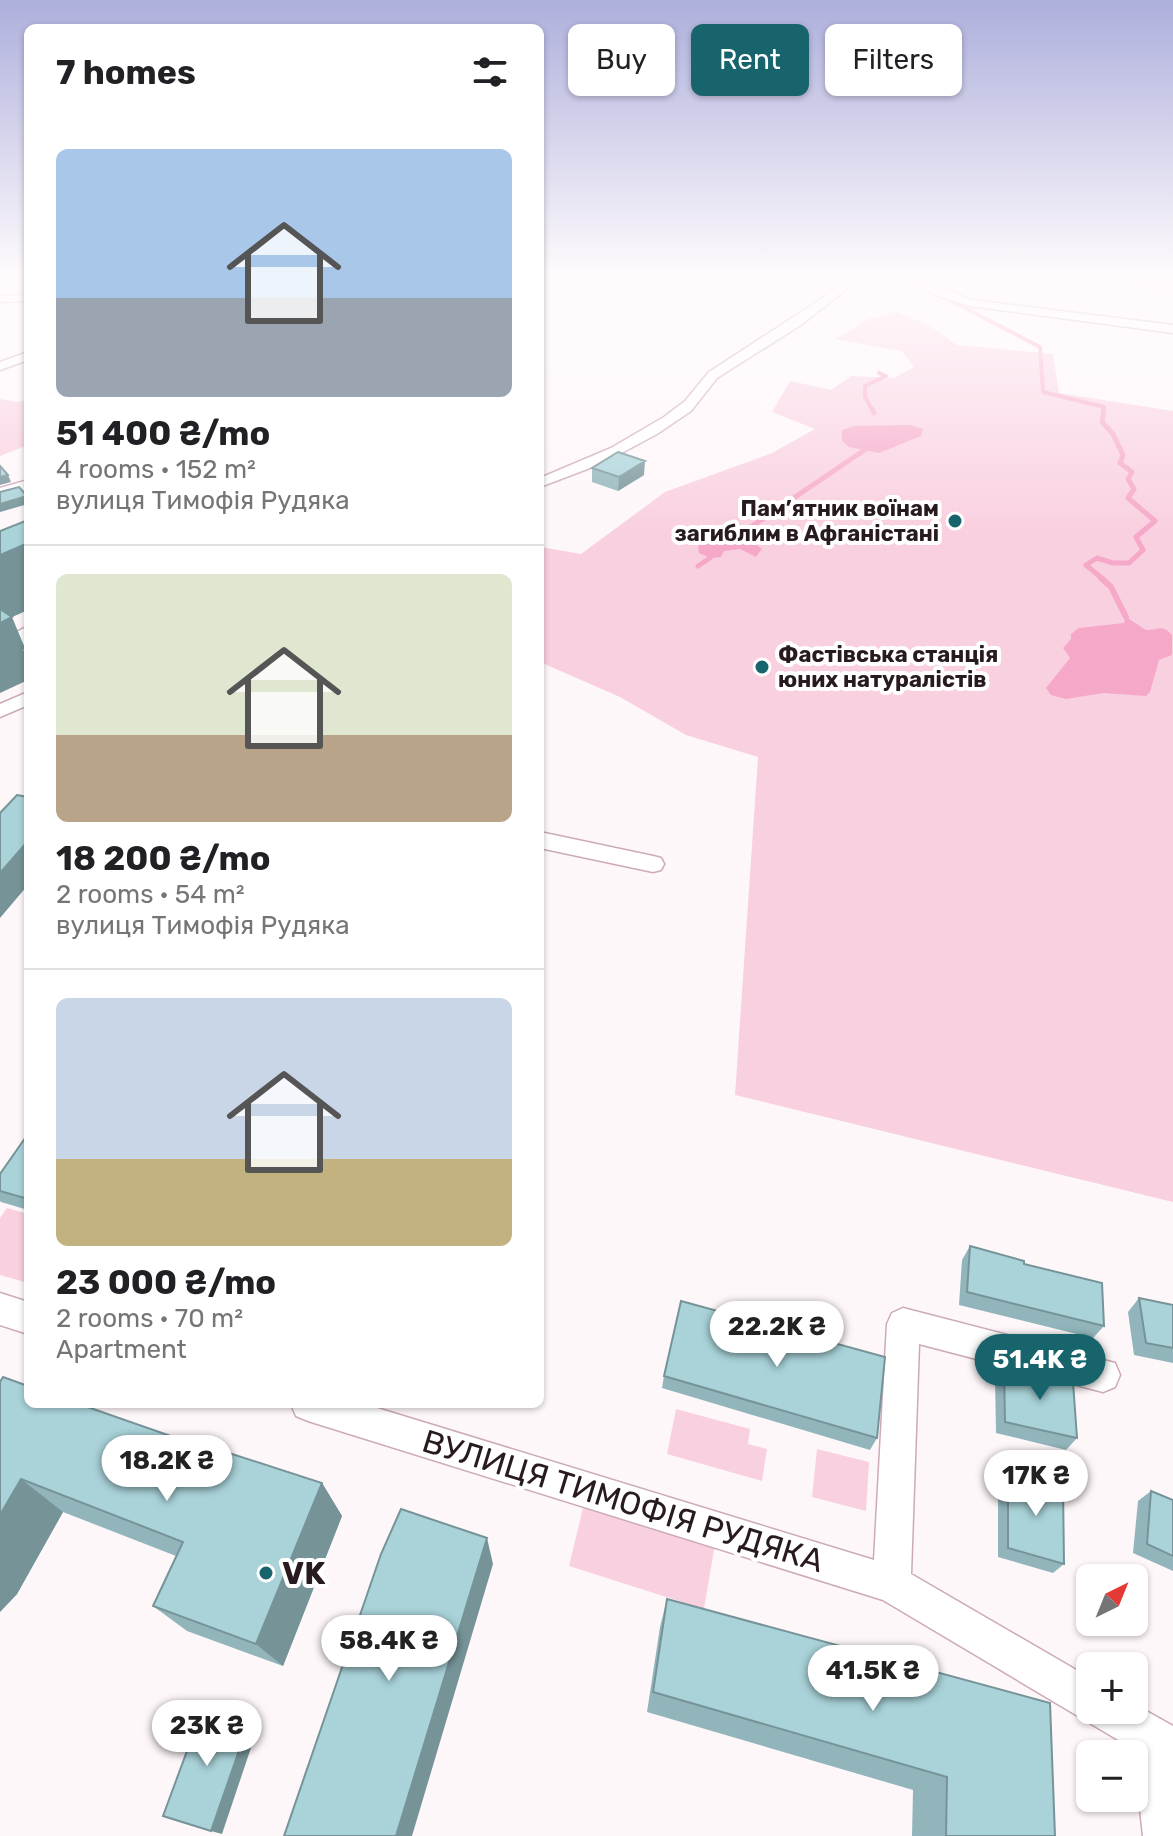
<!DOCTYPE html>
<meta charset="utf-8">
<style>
:root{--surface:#fff;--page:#f2f2f2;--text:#202124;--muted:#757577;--line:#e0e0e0;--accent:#17646d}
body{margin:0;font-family:Rubik,sans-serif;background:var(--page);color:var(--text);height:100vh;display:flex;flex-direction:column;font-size:30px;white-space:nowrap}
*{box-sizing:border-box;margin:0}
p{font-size:26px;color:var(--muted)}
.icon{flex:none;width:44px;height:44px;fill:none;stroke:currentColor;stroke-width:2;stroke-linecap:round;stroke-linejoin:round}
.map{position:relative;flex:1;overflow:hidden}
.details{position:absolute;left:24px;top:24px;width:520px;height:1384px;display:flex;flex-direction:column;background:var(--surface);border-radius:12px;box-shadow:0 2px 6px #0004}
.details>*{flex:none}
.top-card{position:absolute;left:568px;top:24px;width:484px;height:72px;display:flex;gap:16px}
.needle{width:52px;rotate:43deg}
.controls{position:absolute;left:1076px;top:1564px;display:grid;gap:16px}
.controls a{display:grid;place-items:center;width:72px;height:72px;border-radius:12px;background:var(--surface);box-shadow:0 2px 6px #0004;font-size:40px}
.price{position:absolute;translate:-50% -68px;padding:0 18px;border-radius:28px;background:#fff;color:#222;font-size:26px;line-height:52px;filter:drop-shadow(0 2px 4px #0008)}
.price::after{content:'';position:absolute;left:50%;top:48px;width:24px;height:18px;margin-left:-12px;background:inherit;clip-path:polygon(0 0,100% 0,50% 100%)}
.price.current{background:var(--accent);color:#fff}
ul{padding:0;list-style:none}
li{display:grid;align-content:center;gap:16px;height:424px;padding:0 32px}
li+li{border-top:2px solid var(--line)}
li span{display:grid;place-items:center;height:248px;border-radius:12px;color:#555}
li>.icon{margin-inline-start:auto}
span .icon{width:144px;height:144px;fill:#fffc;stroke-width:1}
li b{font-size:34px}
h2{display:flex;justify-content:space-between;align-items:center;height:96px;padding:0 32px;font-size:34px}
.chip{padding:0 28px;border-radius:12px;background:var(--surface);box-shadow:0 2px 6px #0004;font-size:28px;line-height:72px}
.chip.current{background:var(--accent);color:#fff}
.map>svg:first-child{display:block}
</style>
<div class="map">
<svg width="1173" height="1836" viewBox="0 0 1173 1836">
<rect width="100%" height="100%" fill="#fef7fa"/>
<path fill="#f9d0e0" d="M1124,275H1173V291L1139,289Z
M896,312L927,324L957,345L1053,354L1059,393L1173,411V1202L735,1095L758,757L686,735L620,697L540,662V547L581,554L665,492L772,453L815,429L772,412L790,381L831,390L851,376L894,378L914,367L902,351L835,339L869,319Z
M0,399L19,402L28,399V445L0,456Z
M7,1208L28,1214V1283L0,1275V1218Z
M676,1409L750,1429L748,1444L767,1449L762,1481L667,1454Z
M817,1449L869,1462L866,1511L812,1497Z
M584,1504L715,1544L704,1609L569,1566Z"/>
<path fill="#f6a8c9" d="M910,425L923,429L921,436L879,453L849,447L842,441V430L854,426Z
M721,531L748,538L762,549L756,557L740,549L724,551L721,557L710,558L699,553L698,546L704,537Z
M1126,617L1146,630C1158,631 1161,623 1172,635V655L1159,660L1150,692L1146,696L1103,693L1066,699L1051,695L1046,688L1070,658L1063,648L1071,639V634L1079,628L1124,623Z"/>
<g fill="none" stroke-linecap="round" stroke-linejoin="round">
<path stroke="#f6a8c9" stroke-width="4" d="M901,275L1040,347L1043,392L1104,407L1103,411
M873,411L865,397V386L886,376L879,373"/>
<path stroke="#f6a8c9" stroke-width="5" d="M872,409L874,413
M739,535L866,449
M698,566L710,558
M1104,580L1086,565L1097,558L1113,563H1129L1143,550L1136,537L1155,521L1128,498L1134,489L1128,479L1132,472L1120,463L1123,455L1113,434L1102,422L1104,409"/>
<path stroke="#f6a8c9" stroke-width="6" d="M1101,578L1111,587L1126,617"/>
<defs>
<path id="minor" d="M839,275H849V280L861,275H876L848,288L801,325L717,378L691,411L657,434L603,463L540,487V478L611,448L664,417L685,401L709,372L824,297L839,285Z
M907,275C923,275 952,293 971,300L1173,325V333L969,306L933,294Z
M540,276L554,283L540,291Z
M28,295V301L0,302V296Z
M28,352V360L0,370V362Z
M28,480V489L0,498V488Z
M28,626V638L24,640L28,645V659L12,650L5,638Z
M28,692V705L0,717V704Z
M540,832L653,856L661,858L664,864L661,870L653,872L540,848Z
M0,1293L28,1302V1334L0,1325Z
M903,1308L1115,1363L1120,1375L1115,1387L1103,1392L919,1344L911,1574L1090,1678V1710H1134V1704L1173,1726V1836H1143L1134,1754H1131L1130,1747L883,1600L308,1421L296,1416L291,1404H364L874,1560L887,1324L892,1313Z"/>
</defs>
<use href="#minor" stroke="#cdaab8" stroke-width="3"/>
<use href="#minor" fill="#fff" fill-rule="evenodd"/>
</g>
<path fill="#91b5bb" d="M592,468L644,475L618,491L592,482Z
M28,1134V1210L1,1202L0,1201V1174Z
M970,1246L1024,1264L1104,1326L1093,1338L959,1305L962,1260Z
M1139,1298L1173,1305V1363L1134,1355L1128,1312Z
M1004,1366L1077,1438L1066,1450L996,1433L995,1379Z
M664,1376L877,1438L870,1450L662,1388Z
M0,1382L225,1455L322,1483L342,1516L283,1666L187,1631L153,1606L176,1556L63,1512L17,1594L0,1612Z
M1008,1473L1064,1564L1053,1573L998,1557V1483Z
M1151,1491L1173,1500V1571L1133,1553L1138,1501Z
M667,1599L1055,1836H912L913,1790L647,1712L660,1627Z"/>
<path fill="#769498" d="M645,461L644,475L618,491L619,477Z
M8,475L11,482L0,485V477Z
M27,496L28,504L0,512V504Z
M28,543V610L10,618L12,617L27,653L23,649L28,660V680L0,693V555Z
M28,841V885L0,918V873Z
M21,1479L63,1512L17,1594L0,1612V1515Z
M322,1483L342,1516L283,1666L256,1644Z
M487,1538L493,1564L412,1836H396Z
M250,1719L259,1724L222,1834L211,1831Z"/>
<path fill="#a9d3d9" stroke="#769498" stroke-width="2" d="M618,452L645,461L619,477L592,468Z
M0,466L8,475L0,477Z
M19,487L27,496L0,504V492Z
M28,520V543L0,555V531Z
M0,609L12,617L0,623Z
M17,795L28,797V841L0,873V813Z
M28,1134V1199L0,1191V1174Z
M970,1246L1024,1261V1264L1102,1283L1104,1326L967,1292Z
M1139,1298L1173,1305V1348L1146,1343Z
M681,1301L885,1357L877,1438L664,1376Z
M1004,1366L1073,1382L1077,1438L1005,1422Z
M3,1377L28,1386V1404H79L225,1455L226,1452L322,1483L256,1644L153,1606L183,1542L21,1479L0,1515V1382Z
M1008,1473L1063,1487L1064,1564L1008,1548Z
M1151,1491L1173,1500V1556L1147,1544Z
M401,1509L487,1538L396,1836H284L381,1554Z
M667,1599L1050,1703L1055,1836H946L947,1777L653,1692Z
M204,1705L250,1719L211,1831L163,1816Z"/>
<linearGradient id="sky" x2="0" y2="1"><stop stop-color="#adafdc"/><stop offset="0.52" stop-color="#fffbfd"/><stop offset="1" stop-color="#fffbfd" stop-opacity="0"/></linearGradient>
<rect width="1173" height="532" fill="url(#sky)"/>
<g fill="#17646d" stroke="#fff" stroke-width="3">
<circle cx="955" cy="521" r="8"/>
<circle cx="762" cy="667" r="8"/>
<circle cx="266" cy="1573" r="8"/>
</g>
<g text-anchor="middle" stroke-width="8" stroke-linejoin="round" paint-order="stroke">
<g font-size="22" font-weight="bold" fill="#271a20" stroke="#fff" text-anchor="end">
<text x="939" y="516">Пам’ятник воїнам<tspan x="939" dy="25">загиблим в Афганістані</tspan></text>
<text x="778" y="662" text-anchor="start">Фастівська станція<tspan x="778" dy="25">юних натуралістів</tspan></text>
</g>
<g font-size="32" fill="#271a20" stroke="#fff">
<text transform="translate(623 1501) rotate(17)" y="11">ВУЛИЦЯ ТИМОФІЯ РУДЯКА</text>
</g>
<g font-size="32" font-weight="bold" fill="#271a20" stroke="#fff" text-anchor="start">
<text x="282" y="1584">VK</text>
</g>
</g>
</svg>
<div class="controls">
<a><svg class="needle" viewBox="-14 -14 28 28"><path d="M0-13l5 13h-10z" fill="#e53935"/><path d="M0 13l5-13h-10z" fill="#757577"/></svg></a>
<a>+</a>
<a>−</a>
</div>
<b class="price" style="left:777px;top:1369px">22.2K ₴</b>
<b class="price current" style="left:1040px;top:1402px">51.4K ₴</b>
<b class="price" style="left:167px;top:1503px">18.2K ₴</b>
<b class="price" style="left:1036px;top:1518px">17K ₴</b>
<b class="price" style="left:389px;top:1683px">58.4K ₴</b>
<b class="price" style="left:873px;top:1713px">41.5K ₴</b>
<b class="price" style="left:207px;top:1768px">23K ₴</b>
<div class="top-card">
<a class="chip">Buy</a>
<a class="chip current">Rent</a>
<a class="chip">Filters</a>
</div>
<section class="details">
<h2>7 homes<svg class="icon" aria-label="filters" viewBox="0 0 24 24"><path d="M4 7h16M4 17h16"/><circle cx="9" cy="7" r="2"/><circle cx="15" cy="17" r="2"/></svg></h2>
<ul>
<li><span style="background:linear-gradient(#a9c7e8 60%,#9aa5b1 0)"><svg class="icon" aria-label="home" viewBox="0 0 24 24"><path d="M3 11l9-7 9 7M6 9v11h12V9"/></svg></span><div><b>51 400 ₴/mo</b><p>4 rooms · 152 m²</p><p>вулиця Тимофія Рудяка</p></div></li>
<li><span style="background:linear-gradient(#dfe7d0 65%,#b9a48a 0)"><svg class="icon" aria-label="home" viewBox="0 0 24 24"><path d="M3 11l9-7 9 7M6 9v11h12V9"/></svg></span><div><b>18 200 ₴/mo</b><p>2 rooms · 54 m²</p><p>вулиця Тимофія Рудяка</p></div></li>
<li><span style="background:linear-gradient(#c9d6e8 65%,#c2b280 0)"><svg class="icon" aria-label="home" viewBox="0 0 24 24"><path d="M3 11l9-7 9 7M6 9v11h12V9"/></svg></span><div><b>23 000 ₴/mo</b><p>2 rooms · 70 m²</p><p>Apartment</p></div></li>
</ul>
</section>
</div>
